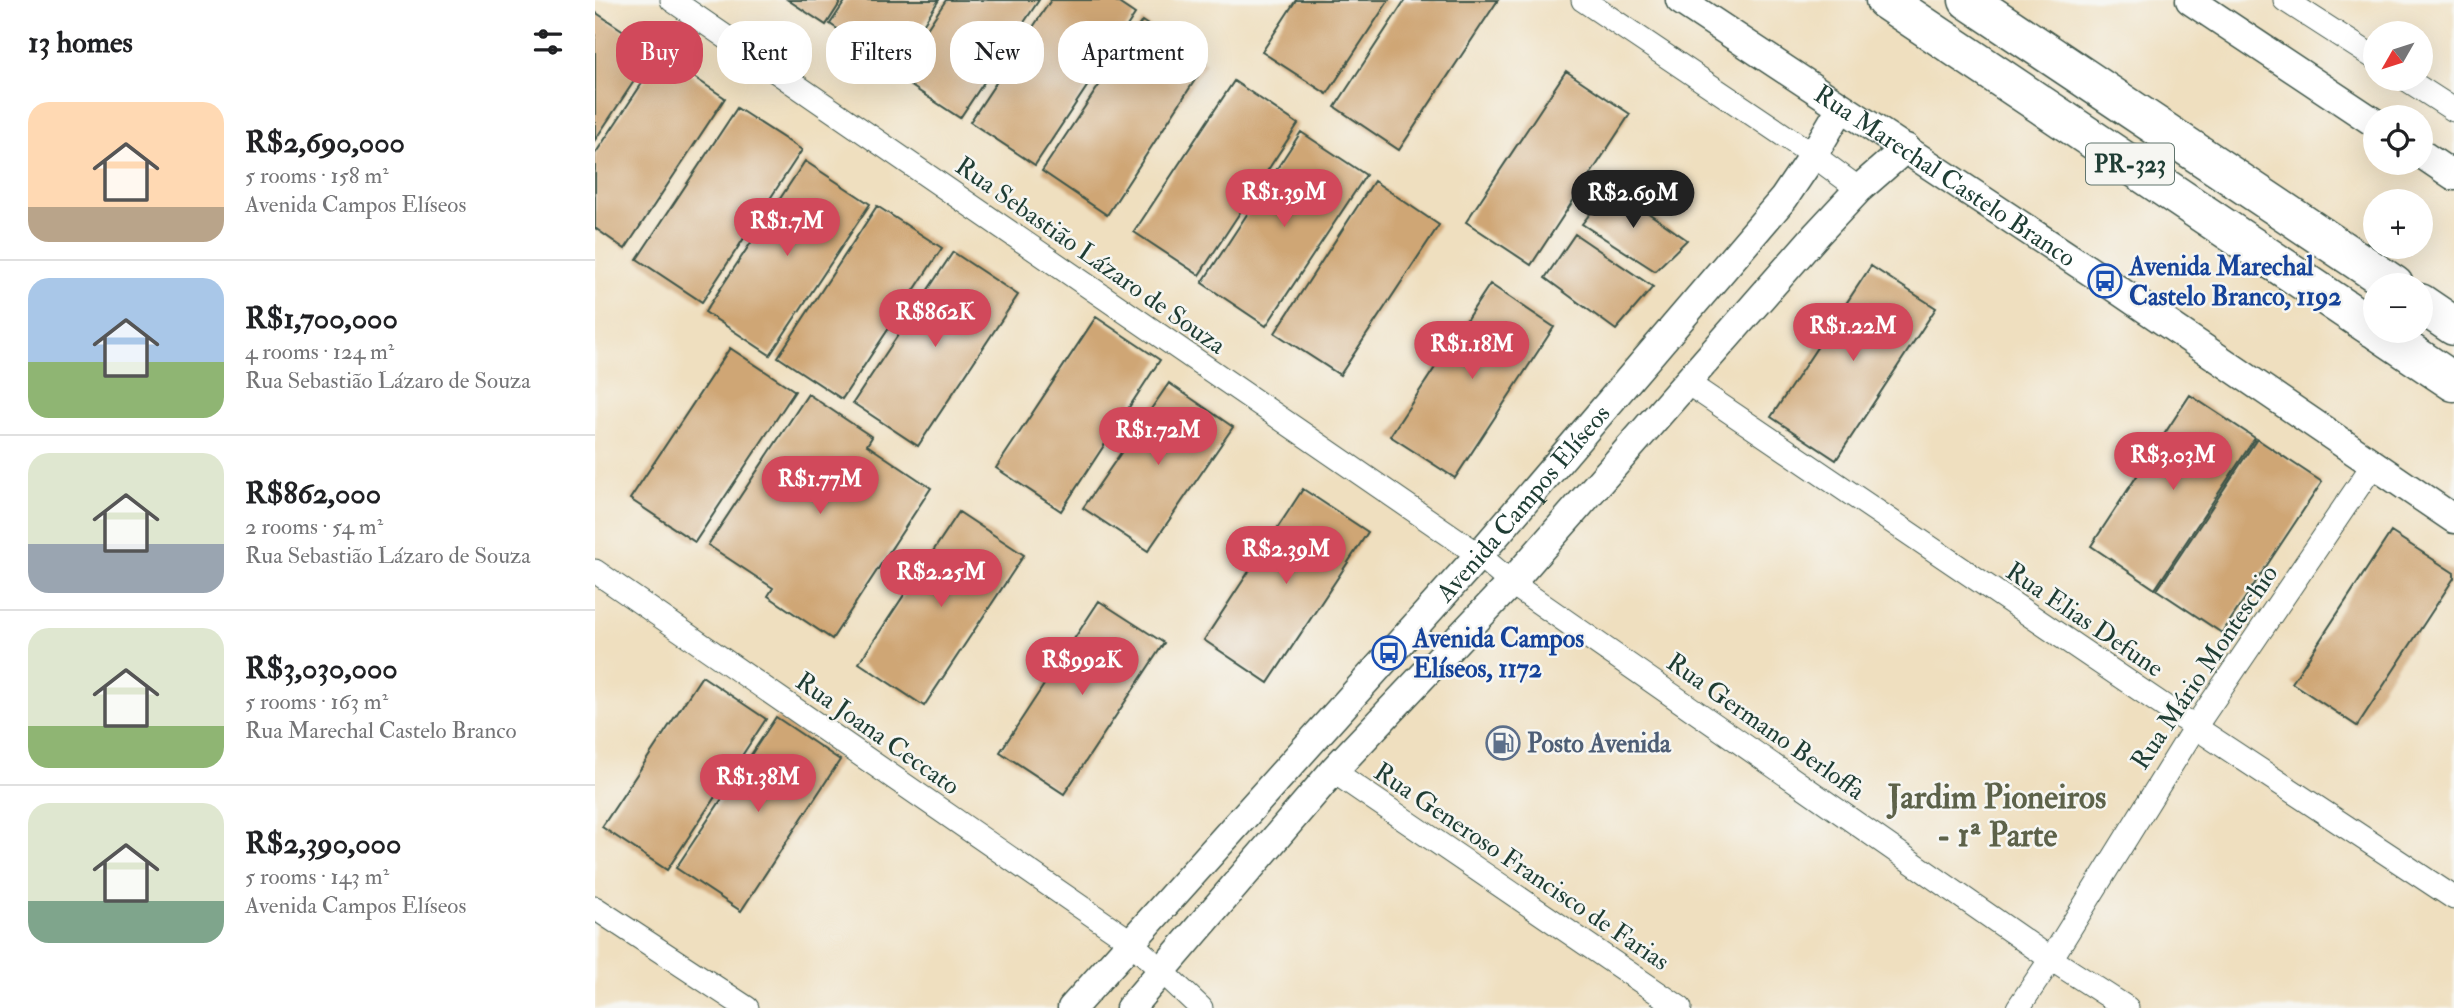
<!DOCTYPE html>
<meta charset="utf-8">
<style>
:root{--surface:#fff;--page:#f2f2f2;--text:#202124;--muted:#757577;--line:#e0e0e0;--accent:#d1495b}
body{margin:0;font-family:"IM FELL Double Pica",serif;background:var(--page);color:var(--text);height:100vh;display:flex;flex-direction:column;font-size:26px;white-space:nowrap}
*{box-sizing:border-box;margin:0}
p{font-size:23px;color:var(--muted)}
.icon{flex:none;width:38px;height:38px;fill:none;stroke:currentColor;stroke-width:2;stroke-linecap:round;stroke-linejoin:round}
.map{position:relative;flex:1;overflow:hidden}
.sheet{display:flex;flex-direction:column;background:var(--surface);width:595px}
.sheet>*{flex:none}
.banner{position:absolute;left:21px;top:21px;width:665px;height:63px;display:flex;gap:14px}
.needle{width:46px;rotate:231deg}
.tools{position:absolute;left:1768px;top:21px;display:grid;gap:14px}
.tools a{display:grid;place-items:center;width:70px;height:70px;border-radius:50%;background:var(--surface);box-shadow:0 7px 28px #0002;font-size:35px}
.price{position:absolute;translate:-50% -60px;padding:0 16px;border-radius:24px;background:var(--accent);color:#fff;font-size:23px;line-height:46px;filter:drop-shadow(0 2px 4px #0008)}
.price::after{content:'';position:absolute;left:50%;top:42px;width:21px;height:16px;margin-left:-10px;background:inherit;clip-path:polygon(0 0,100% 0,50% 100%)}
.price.selected{background:#222;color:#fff}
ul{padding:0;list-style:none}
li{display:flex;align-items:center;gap:21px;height:175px;padding:0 28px}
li+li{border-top:2px solid var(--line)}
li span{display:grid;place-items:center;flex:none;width:196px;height:140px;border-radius:21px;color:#555}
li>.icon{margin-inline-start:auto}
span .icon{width:84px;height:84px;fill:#fffc;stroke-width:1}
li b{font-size:30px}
h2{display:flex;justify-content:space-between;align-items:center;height:84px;padding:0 28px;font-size:30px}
.pill{padding:0 24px;border-radius:28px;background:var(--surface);box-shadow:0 7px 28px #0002;font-size:24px;line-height:63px}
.pill.selected{background:var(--accent);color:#fff}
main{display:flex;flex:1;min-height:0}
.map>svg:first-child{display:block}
</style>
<main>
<section class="sheet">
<h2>13 homes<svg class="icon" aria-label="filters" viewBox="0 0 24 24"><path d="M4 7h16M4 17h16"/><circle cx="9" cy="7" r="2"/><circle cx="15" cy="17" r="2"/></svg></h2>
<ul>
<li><span style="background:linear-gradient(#ffd9b3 75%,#b9a48a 0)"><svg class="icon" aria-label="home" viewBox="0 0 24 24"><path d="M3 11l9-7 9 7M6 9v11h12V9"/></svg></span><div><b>R$2,690,000</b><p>5 rooms · 158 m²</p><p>Avenida Campos Elíseos</p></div></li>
<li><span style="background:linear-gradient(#a9c7e8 60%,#8fb573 0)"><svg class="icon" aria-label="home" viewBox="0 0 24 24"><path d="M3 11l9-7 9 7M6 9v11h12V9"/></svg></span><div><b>R$1,700,000</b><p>4 rooms · 124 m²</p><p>Rua Sebastião Lázaro de Souza</p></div></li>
<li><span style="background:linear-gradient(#dfe7d0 65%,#9aa5b1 0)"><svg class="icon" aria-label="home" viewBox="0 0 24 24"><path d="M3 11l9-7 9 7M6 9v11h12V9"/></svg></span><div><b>R$862,000</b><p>2 rooms · 54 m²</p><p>Rua Sebastião Lázaro de Souza</p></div></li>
<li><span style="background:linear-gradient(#dfe7d0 70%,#8fb573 0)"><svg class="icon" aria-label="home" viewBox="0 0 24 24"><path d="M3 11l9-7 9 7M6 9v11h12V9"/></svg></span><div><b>R$3,030,000</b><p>5 rooms · 163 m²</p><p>Rua Marechal Castelo Branco</p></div></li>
<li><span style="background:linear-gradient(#dfe7d0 70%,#7fa58c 0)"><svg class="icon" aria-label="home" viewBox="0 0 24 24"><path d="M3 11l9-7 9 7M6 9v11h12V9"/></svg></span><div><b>R$2,390,000</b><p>5 rooms · 143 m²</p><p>Avenida Campos Elíseos</p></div></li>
</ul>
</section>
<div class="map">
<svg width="1859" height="1008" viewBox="0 0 1859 1008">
<rect width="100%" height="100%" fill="#f6f6f2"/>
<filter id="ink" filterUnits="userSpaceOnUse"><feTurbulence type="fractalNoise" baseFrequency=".0143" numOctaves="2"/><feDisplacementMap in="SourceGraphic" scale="14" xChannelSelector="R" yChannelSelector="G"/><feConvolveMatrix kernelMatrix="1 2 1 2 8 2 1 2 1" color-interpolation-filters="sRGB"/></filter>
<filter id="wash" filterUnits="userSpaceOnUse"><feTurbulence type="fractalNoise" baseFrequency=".00686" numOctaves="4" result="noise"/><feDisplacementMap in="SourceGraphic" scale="28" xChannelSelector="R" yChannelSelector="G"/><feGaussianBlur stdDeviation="1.57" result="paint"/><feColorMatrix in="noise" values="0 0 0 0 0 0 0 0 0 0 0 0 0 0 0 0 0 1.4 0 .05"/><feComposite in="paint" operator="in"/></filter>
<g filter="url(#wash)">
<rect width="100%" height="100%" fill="#efdfbf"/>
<g id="blocks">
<path fill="#cfa674" d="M193,0H247L231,25Z
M251,0H344L300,67L235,24Z
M351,0H444L365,118L301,76Z
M456,0H519L540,14L440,165L375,122Z
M701,0H794L732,94L667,52Z
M810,0H903L804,150L740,107Z
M0,12L59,51L0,140Z
M547,21L611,63L512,215L447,171Z
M66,55L130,98L30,249L0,228V154Z
M971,71L1035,114L936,265L871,222Z
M639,81L703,124L604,275L539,232Z
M142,108L207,150L107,302L42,259Z
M706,132L771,175L671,326L607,283Z
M210,161L275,204L175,355L110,312Z
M779,181L844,225L745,375L680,333Z
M1016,187L1092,240L1060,271L987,224Z
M282,206L347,248L247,399L183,357Z
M980,234L1058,287L1021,330L950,278Z
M358,252L423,295L323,446L258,403Z
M1276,266L1341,308L1241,460L1176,417Z
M895,284L959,327L860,478L795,436Z
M501,317L565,360L466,511L401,468Z
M135,348L200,391L100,542L35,499Z
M574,383L638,427L553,551L488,508Z
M213,394L277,437L272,445L336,488L237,639L173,596L178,588L113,545Z
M1595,395L1660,438L1560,589L1496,546Z
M1662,439L1727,482L1627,633L1562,590Z
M708,489L773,532L673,683L609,640Z
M364,512L429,555L329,706L264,663Z
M1796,532L1859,573V578L1762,726L1697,683Z
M504,601L569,643L469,794L405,752Z
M107,676L171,719L72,870L7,827Z
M181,717L245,760L146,911L81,868Z"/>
</g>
</g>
<g filter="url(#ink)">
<use href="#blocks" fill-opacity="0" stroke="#3e5549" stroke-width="2"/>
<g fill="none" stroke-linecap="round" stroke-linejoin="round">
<defs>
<path id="minor" d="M77,0L884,555L916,583L1456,959L1532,1008
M988,0L1218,155L1264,189
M1690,0L1780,58
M1811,79L1859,110
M1091,382L1600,727L1859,898
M0,571L535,941L606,1008
M738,771L1085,1008
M0,908L152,1008
M1423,1008L1456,959L1600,727L1778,465"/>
<g id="tertiary">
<path id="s1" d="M1085,0L1510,281L1859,519"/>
<path d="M1595,0L1780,123"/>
<path d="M1825,153L1859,176"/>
<path id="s2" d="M477,1008L884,555L1189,198L1218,155L1246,108"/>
<path d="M535,1008L738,771L916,583L1222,234L1264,189L1311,148"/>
</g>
<path id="motorway" d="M1290,0L1780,329
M1373,0L1799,285
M1825,303L1859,326
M1783,331L1859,382"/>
</defs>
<use href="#minor" stroke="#3e5549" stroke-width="25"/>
<use href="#tertiary" stroke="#3e5549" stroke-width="31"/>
<use href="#motorway" stroke="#3e5549" stroke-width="41"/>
<use href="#minor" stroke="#fff" stroke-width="23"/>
<use href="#tertiary" stroke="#fff" stroke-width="28"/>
<use href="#motorway" stroke="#fff" stroke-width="38"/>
</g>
</g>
<defs>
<symbol id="bus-ring" viewBox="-11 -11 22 22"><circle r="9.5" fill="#f6f6f2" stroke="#1a4fb4" stroke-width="1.5"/><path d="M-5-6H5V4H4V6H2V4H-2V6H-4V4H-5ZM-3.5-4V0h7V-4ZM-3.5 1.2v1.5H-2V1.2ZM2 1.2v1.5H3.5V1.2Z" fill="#1a4fb4"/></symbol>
<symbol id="fuel-ring" viewBox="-11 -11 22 22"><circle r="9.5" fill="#f6f6f2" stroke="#5c6f8a" stroke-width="1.5"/><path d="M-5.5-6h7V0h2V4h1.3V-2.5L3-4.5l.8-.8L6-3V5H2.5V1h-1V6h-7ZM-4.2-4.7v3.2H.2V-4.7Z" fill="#5c6f8a"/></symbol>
</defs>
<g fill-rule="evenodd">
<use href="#bus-ring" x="1491" y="262" width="38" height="38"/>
<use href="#bus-ring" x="775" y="634" width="38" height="38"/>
<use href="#fuel-ring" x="889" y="724" width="38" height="38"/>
</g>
<g text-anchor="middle" stroke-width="5" stroke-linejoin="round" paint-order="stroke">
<rect fill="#f6f6f2" stroke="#60746d" stroke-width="2" x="1491" y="143.5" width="88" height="41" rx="5"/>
<g font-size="24" font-weight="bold" fill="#1f3d34">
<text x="1535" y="172">PR-323</text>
</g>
<g font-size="26" fill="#1f3d34" stroke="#f6f6f2">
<text dy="9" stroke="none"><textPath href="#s1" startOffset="318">Rua Marechal Castelo Branco</textPath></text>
<text transform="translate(496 255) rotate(35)" y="9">Rua Sebastião Lázaro de Souza</text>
<text dy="9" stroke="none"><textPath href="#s2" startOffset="677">Avenida Campos Elíseos</textPath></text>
<text transform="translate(1490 619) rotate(34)" y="9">Rua Elias Defune</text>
<text transform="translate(1609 667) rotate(-56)" y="9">Rua Mário Monteschio</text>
<text transform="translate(1171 726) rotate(35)" y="9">Rua Germano Berloffa</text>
<text transform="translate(283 733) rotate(35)" y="9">Rua Joana Ceccato</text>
<text transform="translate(927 866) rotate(34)" y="9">Rua Generoso Francisco de Farias</text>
</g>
<g font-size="26" font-weight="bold" fill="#164399" stroke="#f6f6f2" text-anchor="start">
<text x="1534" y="275">Avenida Marechal<tspan x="1534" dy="30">Castelo Branco, 1192</tspan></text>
<text x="818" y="647">Avenida Campos<tspan x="818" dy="30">Elíseos, 1172</tspan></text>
</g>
<g font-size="26" font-weight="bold" fill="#4e5e75" stroke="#f6f6f2" text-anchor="start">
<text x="932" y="752">Posto Avenida</text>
</g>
<g font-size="33" font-weight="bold" fill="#5d624a" stroke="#f6f6f2">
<text x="1402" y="808">Jardim Pioneiros<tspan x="1402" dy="38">- 1ª Parte</tspan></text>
</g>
</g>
</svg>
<div class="tools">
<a><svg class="needle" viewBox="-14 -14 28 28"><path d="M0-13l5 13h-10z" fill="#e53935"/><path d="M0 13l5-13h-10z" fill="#757577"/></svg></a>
<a><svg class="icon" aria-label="locate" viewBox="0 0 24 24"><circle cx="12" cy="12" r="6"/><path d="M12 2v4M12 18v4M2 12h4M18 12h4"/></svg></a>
<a>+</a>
<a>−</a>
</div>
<b class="price" style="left:689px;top:229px">R$1.39M</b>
<b class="price selected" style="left:1038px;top:230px">R$2.69M</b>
<b class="price" style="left:192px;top:258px">R$1.7M</b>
<b class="price" style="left:340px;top:349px">R$862K</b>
<b class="price" style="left:1258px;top:363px">R$1.22M</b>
<b class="price" style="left:877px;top:381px">R$1.18M</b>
<b class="price" style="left:563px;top:467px">R$1.72M</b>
<b class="price" style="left:1578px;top:492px">R$3.03M</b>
<b class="price" style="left:225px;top:516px">R$1.77M</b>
<b class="price" style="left:691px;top:586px">R$2.39M</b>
<b class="price" style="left:346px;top:609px">R$2.25M</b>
<b class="price" style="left:487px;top:697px">R$992K</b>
<b class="price" style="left:163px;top:814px">R$1.38M</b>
<div class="banner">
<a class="pill selected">Buy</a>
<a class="pill">Rent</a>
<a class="pill">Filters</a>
<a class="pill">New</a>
<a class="pill">Apartment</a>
</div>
</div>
</main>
